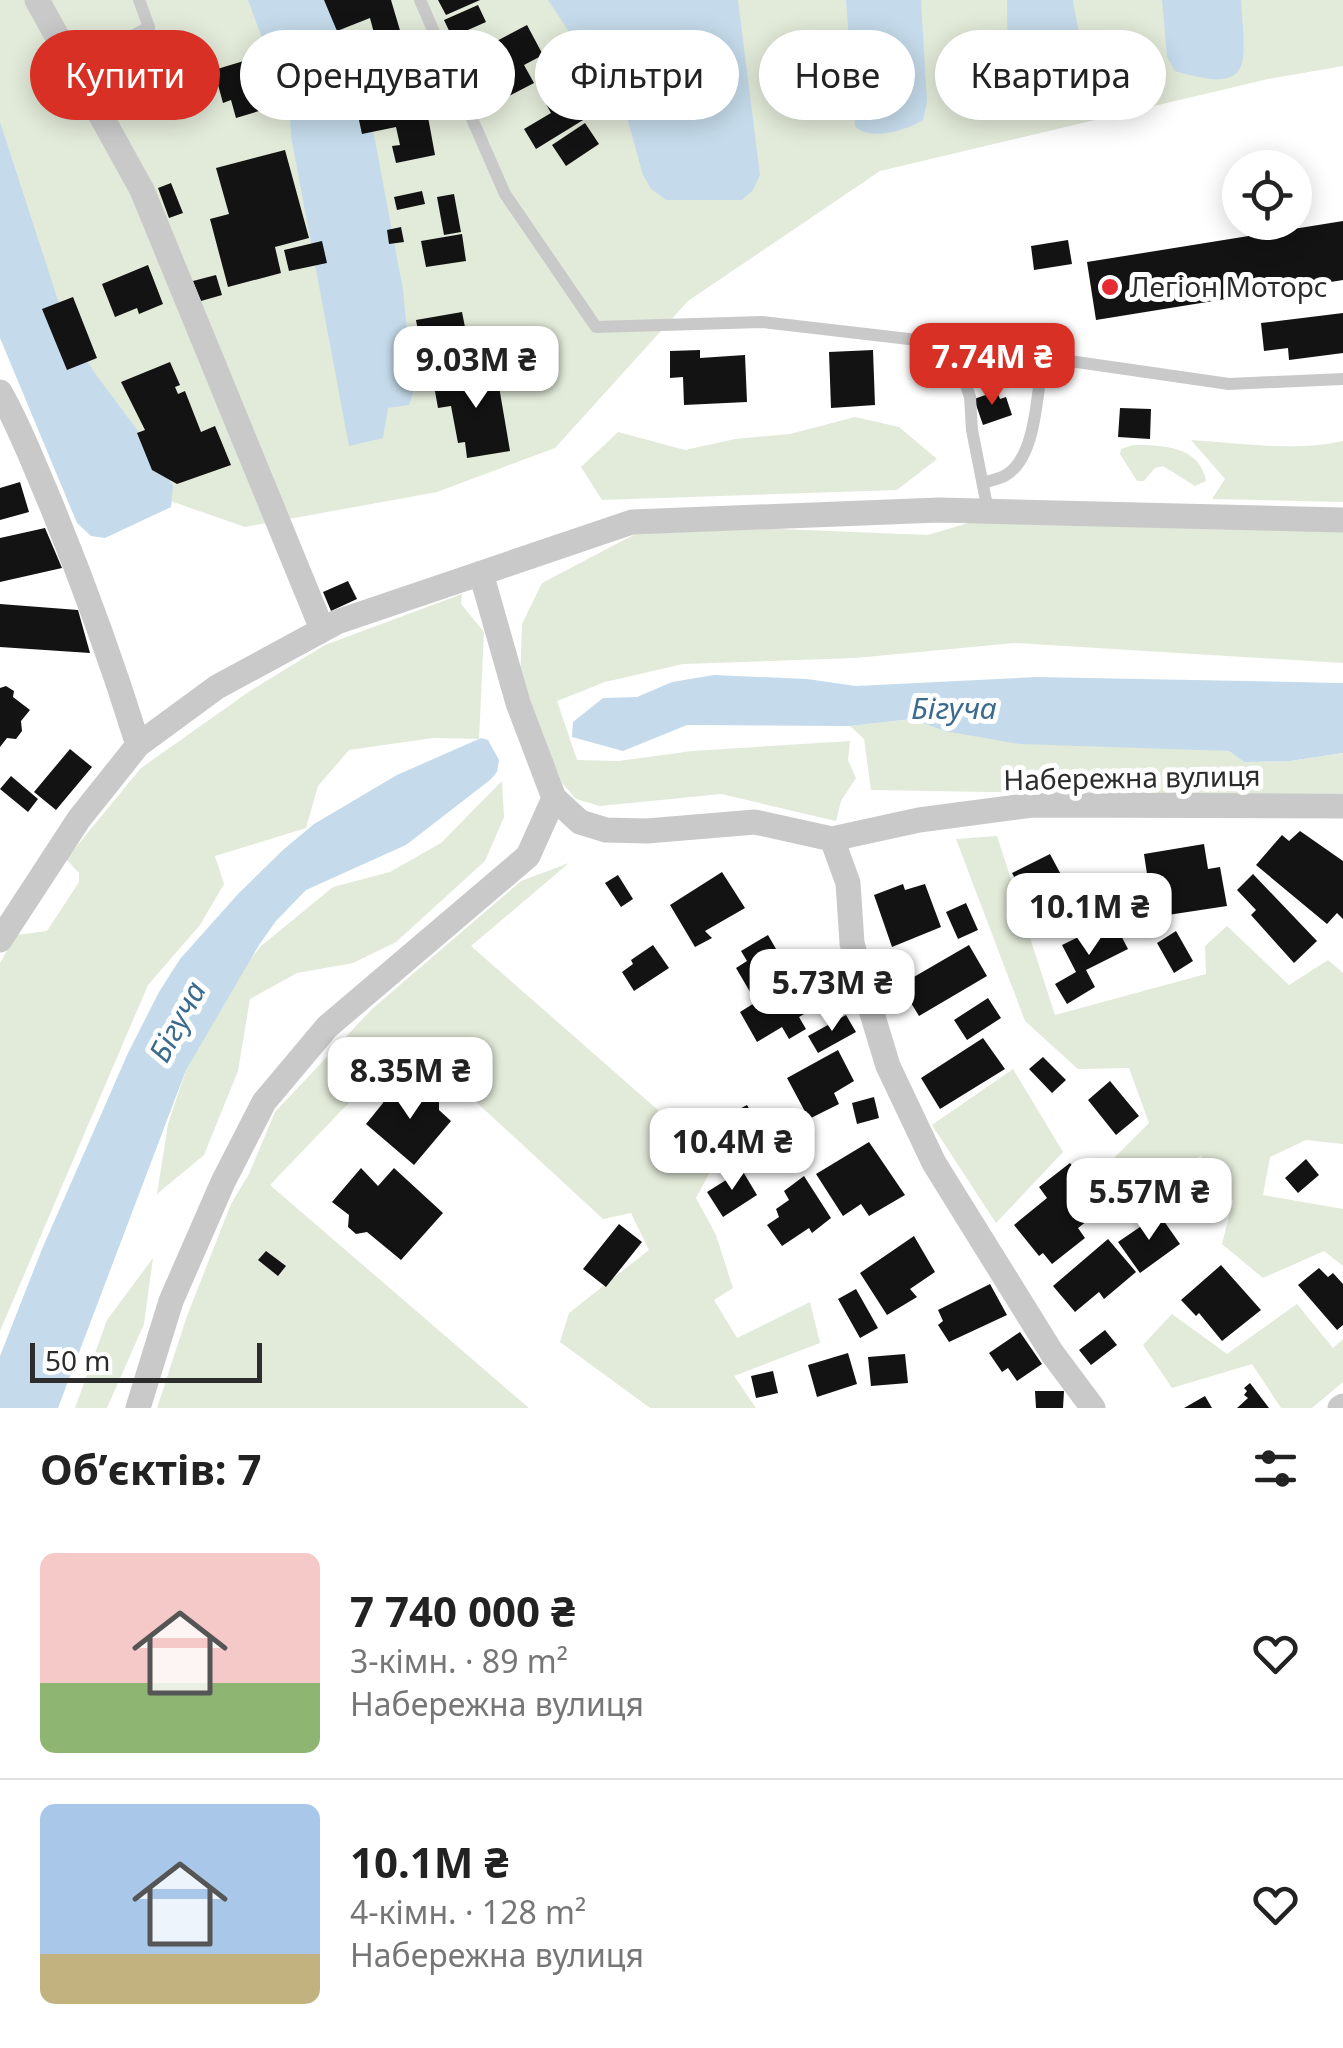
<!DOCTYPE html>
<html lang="uk">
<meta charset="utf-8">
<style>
:root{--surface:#fff;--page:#f6f6f6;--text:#222;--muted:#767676;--line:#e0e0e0;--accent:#d93025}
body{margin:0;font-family:"Noto Sans",sans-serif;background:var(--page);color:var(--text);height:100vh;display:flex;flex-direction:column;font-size:38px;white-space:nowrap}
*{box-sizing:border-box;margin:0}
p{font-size:32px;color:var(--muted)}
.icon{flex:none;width:55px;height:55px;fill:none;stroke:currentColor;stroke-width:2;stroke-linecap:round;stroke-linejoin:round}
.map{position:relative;height:1408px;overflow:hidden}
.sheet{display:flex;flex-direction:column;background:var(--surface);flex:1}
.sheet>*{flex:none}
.banner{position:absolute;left:30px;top:30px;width:1285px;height:90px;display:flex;gap:20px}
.fabs{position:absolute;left:1222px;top:150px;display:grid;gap:20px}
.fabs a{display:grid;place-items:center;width:90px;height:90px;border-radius:50%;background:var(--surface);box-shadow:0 5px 25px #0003;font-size:50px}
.scale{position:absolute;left:30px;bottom:25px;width:232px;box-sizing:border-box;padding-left:10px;border:5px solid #2c2c2c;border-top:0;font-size:28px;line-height:35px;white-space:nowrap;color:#2c2c2c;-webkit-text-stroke:8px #fff;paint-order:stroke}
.price{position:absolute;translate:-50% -85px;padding:0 22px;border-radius:20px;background:#fff;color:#222;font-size:32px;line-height:65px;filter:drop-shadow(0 2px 5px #0008)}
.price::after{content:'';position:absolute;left:50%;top:60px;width:30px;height:22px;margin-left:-15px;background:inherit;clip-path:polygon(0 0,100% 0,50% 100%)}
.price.active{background:var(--accent);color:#fff}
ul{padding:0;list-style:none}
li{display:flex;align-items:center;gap:30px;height:250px;padding:0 40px}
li+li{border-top:2px solid var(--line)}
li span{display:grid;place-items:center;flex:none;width:280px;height:200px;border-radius:15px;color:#555}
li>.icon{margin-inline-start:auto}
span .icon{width:120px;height:120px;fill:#fffc;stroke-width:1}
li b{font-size:42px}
h2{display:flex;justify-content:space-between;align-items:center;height:120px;padding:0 40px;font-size:42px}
.pill{padding:0 35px;border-radius:45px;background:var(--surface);box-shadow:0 5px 25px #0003;font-size:35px;line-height:90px}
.pill.active{background:var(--accent);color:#fff}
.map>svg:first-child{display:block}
</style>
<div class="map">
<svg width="1343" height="1408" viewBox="0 0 1343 1408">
<rect width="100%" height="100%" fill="#fff"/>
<path fill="#e2ead9" d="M0,0H1343V66L1268,79L880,171L688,301L555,448L437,492L245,527L159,497L91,389L0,175Z
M855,417L899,427L937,459L897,490L602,500L581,467L618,432L685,450L735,439L790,434Z
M1191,440C1241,443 1294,452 1343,441V502L1212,499L1225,479Z
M1133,445C1163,445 1200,446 1206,481L1195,486L1163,466L1155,468L1144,481H1137L1120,454L1121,449Z
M975,521L1343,531V663L1015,643L855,658L683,664L605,682L557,701L577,760L619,761L692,751L850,741L848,760L856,778L841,801L836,821L721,794L600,806L576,799L562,783L520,682L522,624L542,583L643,530L731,527L928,535Z
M462,594L461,604L484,632L479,739L433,738L349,750L318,786L306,828L215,856L224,884L200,925L148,985L0,1331V963L16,935L47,931L79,882V873L66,859L141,768L250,691L325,645Z
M912,719L944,731L1229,751L1244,762L1290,761L1343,753V793L1101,794L871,790L864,739L850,726Z
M502,781L504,817L485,861L396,942L353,963L297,973L250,999L238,1071L204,1155L157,1194L168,1124L201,1025L260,947L333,887L390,872L441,843Z
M997,836L1055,1015L1206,974L1205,946L1227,926L1289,985L1328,960L1343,973V1144L1306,1140L1270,1157L1263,1195L1343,1209V1266L1324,1251L1263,1278L1222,1244L1233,1201L1201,1156L1121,1198L1099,1173L1149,1123L1129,1068L1078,1069L1025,1021L956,839Z
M569,863L471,946L716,1161L696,1198L716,1235L733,1288L714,1300L737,1338L810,1302L820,1343L734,1376L756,1408H650L560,1342L569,1313L649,1250L631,1213L603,1219L409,1040L270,1185L529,1408H157L187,1316L231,1204L249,1174L275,1112L372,1009L521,881Z
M1013,1069L1063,1152L996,1223L932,1125Z
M153,1258L144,1324L107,1408H75L107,1320Z
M1297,1304L1333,1348L1343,1339V1382L1312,1408H1281L1252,1364L1172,1388L1143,1345L1172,1314L1227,1354Z"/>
<path fill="#c5dbeb" d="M248,0H335L373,130L403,290L413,393L409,405L388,408L383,438L349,446L291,136L290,114Z
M548,0H738L760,175L753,190L742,200H666L651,189L643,175L628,121Z
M846,0H921L927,102L923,120C907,130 869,142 855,126Z
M1007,0H1073C1077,30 1092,73 1070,98C1056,96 1034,94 1022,87C1004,75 1008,20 1007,0Z
M1162,0H1241C1245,66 1255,95 1175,71L1167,57Z
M0,122L67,328L94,372L141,435L173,486L171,507L105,538L91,536L77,523L0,338Z
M714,675L807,679L856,686L1036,677L1343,683V753L1290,761L1244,762L1229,751L1020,744L944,731L912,719L850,726L687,725L623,751L572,737L573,722L603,698L637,697L672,682Z
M481,738L488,740L499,760L497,772L490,780L406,845L306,890L276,921L259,945L186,1070L58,1408H0V1356L42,1249L128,1053L159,992L180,959L238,894L283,850L314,824L397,775Z"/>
<path fill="#131313" d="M324,0H391L407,54L412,52L417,74L396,78L398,90L430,83L439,115L428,117L435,155L396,163L392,146L400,145L396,127L362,134L357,111L390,104L387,92L363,97L360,85L367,84L363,65L350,68L343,41L374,33L370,18L337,31Z
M438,0H480L446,15Z
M478,5L486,22L452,37L444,20Z
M527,25L543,55L524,65L534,83L486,108L477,91L507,75L491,44Z
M257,57L272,107L236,118L231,100L223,103L214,70Z
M172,75L180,106L129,119L121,87Z
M603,82L614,101L536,149L524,129L551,113L542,97L564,85L572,99Z
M585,123L599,144L566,166L552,145Z
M285,150L309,238L275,247L281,273L228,287L210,219L229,214L216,168Z
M171,183L183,213L169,218L158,188Z
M422,191L425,204L397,210L394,197Z
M454,194L461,232L444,235L437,197Z
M1343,221V280L1096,320L1087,262Z
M401,227L404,242L389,244L387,230Z
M462,234L466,261L426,267L421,241Z
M1068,240L1072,264L1034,270L1031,246Z
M322,241L327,263L289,271L284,250Z
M148,265L163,304L139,314L137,308L115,317L102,284Z
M216,275L222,295L201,301L193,281Z
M73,297L97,358L67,370L42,309Z
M462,312L466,332L461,333L463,346L422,352L416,320Z
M1343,313V353L1289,360L1288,348L1264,351L1261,323Z
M700,350V358L745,355L747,402L684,405L683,377L670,378V351Z
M873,350L875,405L831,408L829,352Z
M170,362L180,385L175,387L178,394L185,391L201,432L215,426L231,465L177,484L152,470L137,433L145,430L121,382Z
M496,369L510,451L467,458L465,442L458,443L451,406L438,408L433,380Z
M997,391L1000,399L1006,397L1012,415L983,425L974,399Z
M1120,408L1151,409L1150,439L1118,437Z
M20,482L29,512L0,520V488Z
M45,528L62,568L0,582V538Z
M348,581L357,599L331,611L323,592Z
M0,604L78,610L90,653L0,647Z
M6,686L14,691L13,697L30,710L21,721L22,731L16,739L7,738L0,747V688Z
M70,749L92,767L56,810L34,792Z
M11,776L38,799L28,812L0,789Z
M1300,831L1343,861V919L1337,913L1327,924L1256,865L1282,835L1289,841Z
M1204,844L1208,869L1220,867L1227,906L1148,918L1144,895L1150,894L1144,854Z
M1050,854L1084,918L1047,937L1012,873Z
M722,872L745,908L705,931L712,938L695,947L670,905Z
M1253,874L1317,941L1294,963L1251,915L1256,910L1237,890Z
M618,875L633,899L621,907L605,883Z
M903,884L905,890L925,884L941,927L892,947L874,895Z
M966,903L978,930L958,939L946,912Z
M1113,920L1128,949L1086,970L1095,987L1067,1004L1055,984L1076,972L1062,945Z
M1176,931L1193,961L1174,973L1157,943Z
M768,935L811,1010L799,1017L806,1029L789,1039L782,1027L757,1042L740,1012L756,1002L736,968L747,961L741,951Z
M653,945L669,968L634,991L622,972L633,964L631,960Z
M969,945L987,976L919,1016L900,985Z
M988,998L1001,1018L967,1040L954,1020Z
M846,1015L856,1032L818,1053L808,1036Z
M983,1038L1005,1069L940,1109L921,1078Z
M838,1050L854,1081L834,1093L839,1104L809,1119L787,1078Z
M1043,1057L1066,1080L1052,1093L1029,1069Z
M415,1081L439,1101V1110L451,1121L414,1165L366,1124L383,1103L384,1096L402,1094Z
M1110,1081L1139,1116L1116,1135L1088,1100Z
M874,1097L879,1118L857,1124L852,1103Z
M747,1105L763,1133L745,1143L730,1114Z
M869,1142L905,1195L869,1216L861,1204L843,1216L816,1174Z
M1306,1159L1319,1175L1298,1193L1285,1178Z
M1070,1163L1105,1207L1078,1228L1085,1238L1052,1264L1043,1253L1039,1256L1014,1225L1047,1198L1039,1187Z
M361,1168L378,1186L394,1168L443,1213L401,1260L367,1232L356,1234L348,1227L349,1215L332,1202Z
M1185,1168L1206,1194L1191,1207L1169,1181Z
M742,1170L757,1195L723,1217L707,1192Z
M804,1176L831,1218L812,1233L809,1228L782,1246L767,1225L779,1217L776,1209L789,1200L784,1191Z
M1159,1214L1180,1244L1140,1273L1118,1242Z
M619,1224L642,1242L606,1287L583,1269Z
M914,1236L935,1272L910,1289L917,1297L887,1315L860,1273Z
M1108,1239L1136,1272L1104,1299L1099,1292L1075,1312L1053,1286Z
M266,1251L286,1266L278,1276L258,1260Z
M1221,1265L1261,1310L1222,1341L1199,1313L1196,1316L1181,1300Z
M1319,1268L1328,1277L1333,1273L1343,1284V1325L1337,1330L1298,1285Z
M990,1284L1007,1315L949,1342L938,1325L943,1321L938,1310Z
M856,1289L878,1328L860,1338L838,1299Z
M1105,1330L1117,1345L1091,1365L1079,1350Z
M1020,1332L1042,1364L1017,1381L1008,1368L1002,1372L989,1353Z
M848,1353L857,1384L817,1397L808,1365Z
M905,1354L908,1383L871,1386L868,1357Z
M773,1371L778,1393L756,1398L751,1376Z
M1250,1383L1269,1408H1237L1248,1398L1244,1395L1247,1391L1244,1388Z
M1035,1391H1064L1063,1408H1036Z
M1205,1396L1212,1408H1184Z"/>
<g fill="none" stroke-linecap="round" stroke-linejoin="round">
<path stroke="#c9c9c9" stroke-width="12" d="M420,0L505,194L596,327L762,322L952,344
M105,113L106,50L149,27L139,0
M984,483C991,480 1000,479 1006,475C1037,457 1037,390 1043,357
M988,511L972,430L970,397L952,344L1229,384L1343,379"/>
<path stroke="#c9c9c9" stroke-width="25" d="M37,0L142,190L322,629
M0,392C19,425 33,462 48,497C82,579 112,661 138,745
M481,573L518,703L554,798L580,822L606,830L647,831L755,822L832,839L919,820L1033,805L1343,806
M832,839L848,883L852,943L861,977L888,1066L934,1163L1052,1353L1093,1408
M0,940L79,819L138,745L217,687L337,622L632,522L939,510L1343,520
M138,1408L171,1301L223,1182L264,1102L327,1027L528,856L554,798
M1340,1408L1343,1406"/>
</g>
<circle fill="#e62c33" stroke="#fff" stroke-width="4" cx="1110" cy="287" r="10"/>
<g text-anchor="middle" stroke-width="10" stroke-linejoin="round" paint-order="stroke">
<g font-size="28" fill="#2c2c2c" stroke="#fff" text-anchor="start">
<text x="1130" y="297">Легіон Моторс</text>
</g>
<g font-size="28" fill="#2c2c2c" stroke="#fff">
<text transform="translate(1132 778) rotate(-1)" y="10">Набережна вулиця</text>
</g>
<g font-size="30" font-style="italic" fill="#3b6b8e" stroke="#fff">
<text x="954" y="719">Бігуча</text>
<text transform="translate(178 1022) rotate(-62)" y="10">Бігуча</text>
</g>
</g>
</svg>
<div class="fabs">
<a><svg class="icon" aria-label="locate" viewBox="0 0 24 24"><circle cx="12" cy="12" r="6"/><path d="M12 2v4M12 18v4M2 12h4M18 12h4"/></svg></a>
</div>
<div class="scale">50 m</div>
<b class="price active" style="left:992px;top:408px">7.74M ₴</b>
<b class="price" style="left:476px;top:411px">9.03M ₴</b>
<b class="price" style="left:1089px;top:958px">10.1M ₴</b>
<b class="price" style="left:832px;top:1034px">5.73M ₴</b>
<b class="price" style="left:410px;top:1122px">8.35M ₴</b>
<b class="price" style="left:732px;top:1193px">10.4M ₴</b>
<b class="price" style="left:1149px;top:1243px">5.57M ₴</b>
<div class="banner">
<a class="pill active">Купити</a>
<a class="pill">Орендувати</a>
<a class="pill">Фільтри</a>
<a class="pill">Нове</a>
<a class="pill">Квартира</a>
</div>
</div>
<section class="sheet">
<h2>Об’єктів: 7<svg class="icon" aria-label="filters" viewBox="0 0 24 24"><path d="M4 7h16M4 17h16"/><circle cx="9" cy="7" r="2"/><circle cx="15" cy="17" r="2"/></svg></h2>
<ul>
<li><span style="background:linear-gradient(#f6c9c9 65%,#8fb573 0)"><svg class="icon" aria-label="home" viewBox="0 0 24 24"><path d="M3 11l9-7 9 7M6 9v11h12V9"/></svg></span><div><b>7 740 000 ₴</b><p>3-кімн. · 89 m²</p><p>Набережна вулиця</p></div><svg class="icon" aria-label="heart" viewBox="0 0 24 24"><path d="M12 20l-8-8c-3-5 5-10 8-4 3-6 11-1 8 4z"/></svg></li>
<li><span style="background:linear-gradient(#a9c7e8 75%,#c2b280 0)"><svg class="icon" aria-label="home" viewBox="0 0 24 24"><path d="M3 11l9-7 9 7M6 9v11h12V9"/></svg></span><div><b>10.1M ₴</b><p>4-кімн. · 128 m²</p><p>Набережна вулиця</p></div><svg class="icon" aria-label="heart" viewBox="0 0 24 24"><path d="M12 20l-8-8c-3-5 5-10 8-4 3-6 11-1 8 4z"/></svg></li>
</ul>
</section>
